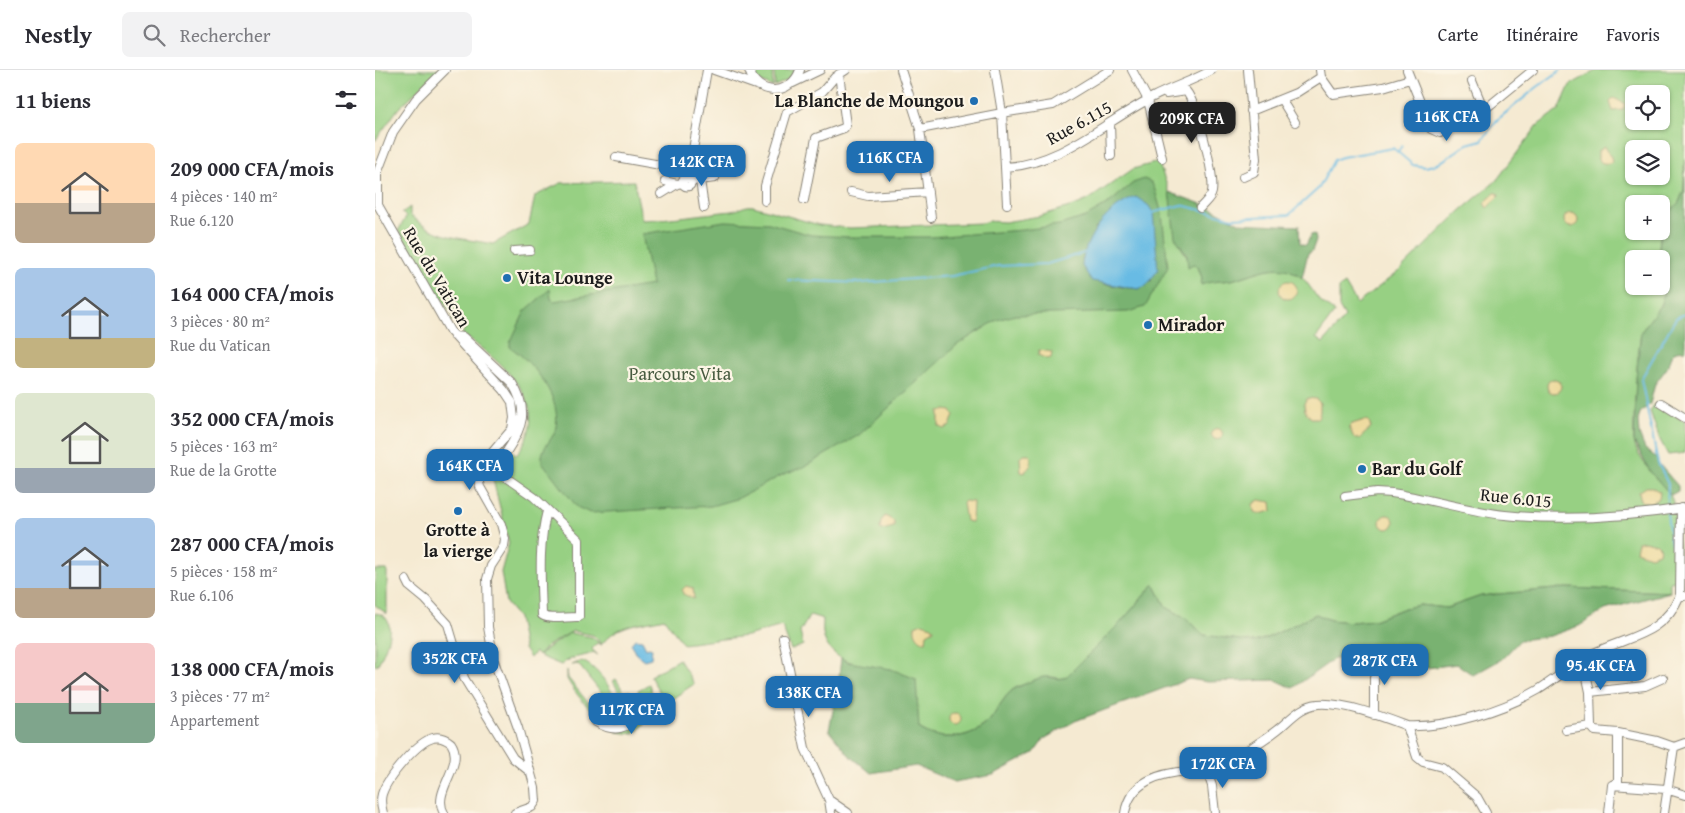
<!DOCTYPE html>
<html lang="fr">
<meta charset="utf-8">
<style>
:root{--surface:#fff;--page:#f2f2f3;--text:#2b2b33;--muted:#7c7c81;--line:#e1e1e2;--accent:#1f6fb2}
body{margin:0;font-family:"Gentium Book Plus",serif;background:var(--page);color:var(--text);height:100vh;display:flex;flex-direction:column;font-size:19px;white-space:nowrap}
*{box-sizing:border-box;margin:0}
p{font-size:16px;color:var(--muted)}
.icon{flex:none;width:28px;height:28px;fill:none;stroke:currentColor;stroke-width:2;stroke-linecap:round;stroke-linejoin:round}
.map{position:relative;flex:1;overflow:hidden}
.side{display:flex;flex-direction:column;background:var(--surface);width:375px}
.side>*{flex:none}
.fabs{position:absolute;left:1250px;top:15px;display:grid;gap:10px}
.fabs a{display:grid;place-items:center;width:45px;height:45px;border-radius:8px;background:var(--surface);box-shadow:0 1px 4px #0004;font-size:25px}
.price{position:absolute;translate:-50% -42px;padding:0 11px;border-radius:10px;background:var(--accent);color:#fff;font-size:16px;line-height:32px;filter:drop-shadow(0 1px 2px #0008)}
.price::after{content:'';position:absolute;left:50%;top:30px;width:15px;height:11px;margin-left:-8px;background:inherit;clip-path:polygon(0 0,100% 0,50% 100%)}
.price.selected{background:#222;color:#fff}
ul{padding:0;list-style:none}
li{display:flex;align-items:center;gap:15px;height:125px;padding:0 15px}
li span{display:grid;place-items:center;flex:none;width:140px;height:100px;border-radius:8px;color:#555}
li>.icon{margin-inline-start:auto}
span .icon{width:60px;height:60px;fill:#fffc;stroke-width:1}
li b{font-size:21px}
h2{display:flex;justify-content:space-between;align-items:center;height:60px;padding:0 15px;font-size:21px}
header{display:flex;align-items:center;gap:30px;box-sizing:border-box;height:70px;padding:0 25px;background:var(--surface);border-bottom:1px solid var(--line)}
header strong{font-size:24px}
nav{display:flex;gap:28px;margin-inline-start:auto;font-size:18px}
.search{width:350px;height:45px;background:var(--page);display:flex;align-items:center;gap:12px;box-sizing:border-box;padding:0 18px;border-radius:8px;color:var(--muted);font-size:19px}
main{display:flex;flex:1;min-height:0}
.map>svg:first-child{display:block}
</style>
<header>
<strong>Nestly</strong>
<div class="search"><svg class="icon" aria-label="search" viewBox="0 0 24 24"><circle cx="10" cy="10" r="6"/><path d="M15 15l6 6"/></svg>Rechercher</div>
<nav><a>Carte</a><a>Itinéraire</a><a>Favoris</a></nav>
</header>
<main>
<section class="side">
<h2>11 biens<svg class="icon" aria-label="filters" viewBox="0 0 24 24"><path d="M4 7h16M4 17h16"/><circle cx="9" cy="7" r="2"/><circle cx="15" cy="17" r="2"/></svg></h2>
<ul>
<li><span style="background:linear-gradient(#ffd9b3 60%,#b9a48a 0)"><svg class="icon" aria-label="home" viewBox="0 0 24 24"><path d="M3 11l9-7 9 7M6 9v11h12V9"/></svg></span><div><b>209 000 CFA/mois</b><p>4 pièces · 140 m²</p><p>Rue 6.120</p></div></li>
<li><span style="background:linear-gradient(#a9c7e8 70%,#c2b280 0)"><svg class="icon" aria-label="home" viewBox="0 0 24 24"><path d="M3 11l9-7 9 7M6 9v11h12V9"/></svg></span><div><b>164 000 CFA/mois</b><p>3 pièces · 80 m²</p><p>Rue du Vatican</p></div></li>
<li><span style="background:linear-gradient(#dfe7d0 75%,#9aa5b1 0)"><svg class="icon" aria-label="home" viewBox="0 0 24 24"><path d="M3 11l9-7 9 7M6 9v11h12V9"/></svg></span><div><b>352 000 CFA/mois</b><p>5 pièces · 163 m²</p><p>Rue de la Grotte</p></div></li>
<li><span style="background:linear-gradient(#a9c7e8 70%,#b9a48a 0)"><svg class="icon" aria-label="home" viewBox="0 0 24 24"><path d="M3 11l9-7 9 7M6 9v11h12V9"/></svg></span><div><b>287 000 CFA/mois</b><p>5 pièces · 158 m²</p><p>Rue 6.106</p></div></li>
<li><span style="background:linear-gradient(#f6c9c9 60%,#7fa58c 0)"><svg class="icon" aria-label="home" viewBox="0 0 24 24"><path d="M3 11l9-7 9 7M6 9v11h12V9"/></svg></span><div><b>138 000 CFA/mois</b><p>3 pièces · 77 m²</p><p>Appartement</p></div></li>
</ul>
</section>
<div class="map">
<svg width="1310" height="743" viewBox="0 0 1310 743">
<rect width="100%" height="100%" fill="#fcf5e5"/>
<filter id="ink" filterUnits="userSpaceOnUse"><feTurbulence type="fractalNoise" baseFrequency=".02" numOctaves="2"/><feDisplacementMap in="SourceGraphic" scale="10" xChannelSelector="R" yChannelSelector="G"/><feConvolveMatrix kernelMatrix="1 2 1 2 8 2 1 2 1" color-interpolation-filters="sRGB"/></filter>
<filter id="wash" filterUnits="userSpaceOnUse"><feTurbulence type="fractalNoise" baseFrequency=".0096" numOctaves="4" result="noise"/><feDisplacementMap in="SourceGraphic" scale="20" xChannelSelector="R" yChannelSelector="G"/><feGaussianBlur stdDeviation="1.12" result="paint"/><feColorMatrix in="noise" values="0 0 0 0 0 0 0 0 0 0 0 0 0 0 0 0 0 1.4 0 .05"/><feComposite in="paint" operator="in"/></filter>
<g filter="url(#wash)">
<rect width="100%" height="100%" fill="#f5ead2"/>
<path fill="#97d083" stroke="#5a7650" fill-rule="evenodd" d="M0,0H64L23,39L0,71Z
M378,0H397L398,17L384,11Z
M399,0H420L415,9L400,16Z
M1222,0H1310L1309,120L1304,132L1286,153L1283,189H1259V216H1286V214C1293,234 1277,246 1267,261C1263,267 1257,362 1259,372C1264,396 1292,412 1298,432L1304,481L1302,511L1295,512V522L1191,518L1124,524L1106,526L1072,538L1045,535L1030,538L999,550L977,552L955,550L941,544L892,568L879,572L829,565L809,547L791,537L779,514L746,552L691,607C684,610 682,607 676,607C667,607 650,614 642,617C630,623 623,640 615,650C597,669 565,673 544,658L516,599C492,596 458,595 449,568C447,563 448,555 448,549L435,545L425,562L428,575L416,580L407,556L372,566L308,574L289,548C266,554 243,553 227,574L218,565L198,561L172,576L163,586L160,582L155,588L149,579L143,548L131,533L126,502L134,473L117,406L121,388L131,377L142,385C146,378 151,371 153,364C168,323 115,284 87,264L90,258L76,250L78,246L23,161L31,147L27,143L35,137V145C59,168 87,168 118,174L154,154L160,126L186,113L259,111L267,150C297,149 327,144 357,141C366,139 369,135 378,136L444,155L475,158L608,153L613,151L630,152L665,146L701,135L713,130L758,99L783,92C787,102 791,112 794,122C802,152 796,176 823,197L827,208L826,214C837,210 848,212 860,209C881,204 901,190 922,204C932,210 935,218 942,227C946,233 954,237 960,242L941,268L948,273L970,247L964,237V218L970,214L982,234L1024,201L1084,142L1121,111L1163,55L1184,40L1195,15ZM1259,24H1286V51H1259ZM1259,79H1286V106H1259ZM1259,134H1286V161H1259Z
M1279,335L1310,351V383L1293,385L1285,370L1275,341Z
M0,500H12V544L0,535Z
M0,543C27,546 9,583 2,596L0,595Z
M195,563L217,567L227,575L222,573L217,579L223,585L218,582C211,588 199,584 186,595L164,586L172,578Z
M304,589L319,614L291,633L275,606Z
M206,591C221,595 238,620 243,635L240,643H236L239,639L203,594L197,595Z
M192,600L193,608L224,646H231L232,648C219,649 198,620 192,609Z
M241,609L249,622L255,621L257,628L264,624L263,620L274,614L281,635L276,637L275,631H266L259,635L260,641L257,649L254,648L257,639L254,638L252,630L249,631L238,611Z
M263,649H267L270,653L259,664L241,662L250,660Z"/>
<path fill="#79b271" stroke="#4a6746" fill-rule="evenodd" d="M1310,89V280L1301,281L1296,286L1292,298L1280,314L1275,334L1265,343L1263,351L1264,364L1270,379L1282,388L1283,393L1303,416V421L1296,425L1276,403L1259,372L1261,307L1266,262L1286,234L1288,225L1286,189H1283L1287,150L1304,132L1309,120Z
M769,109L776,112L779,117L787,144L793,197L770,237L753,242L640,245L622,250L582,275L484,365L431,396L409,404L364,428L336,436L215,443L202,437L167,392C165,378 176,372 180,361C189,330 159,293 135,277V273L150,241L175,219L176,229L179,231L277,215L267,164L350,151L394,153L436,165L475,167H555L648,160L684,155L711,147L733,134L758,113ZM721,157L777,210C762,225 746,215 728,214L707,190Z
M794,122L832,136L864,153L924,156L925,173L931,175L936,165L940,164L941,170L937,181L933,183L927,208C906,189 883,203 860,209C848,212 838,210 826,215L827,208L823,197L818,194L813,197L812,185L800,167Z
M779,514L791,537L809,547L829,565L879,572L892,568L941,544L955,550L977,552L999,550L1030,538L1045,535L1072,538L1106,526L1124,524L1191,518L1295,522L1230,540L1204,556L1175,566L1145,570L1127,589L1098,605L1082,594L1052,598L1027,583L1018,585L998,598L977,590L959,589L918,618L901,610L832,612L814,609L700,651L669,669L659,683L618,705L579,712L541,696L496,703L474,685L454,660L463,617L466,588L473,592L516,599L541,609L544,658C565,673 598,669 615,650C623,640 630,622 643,617C650,614 660,609 668,607C676,606 683,611 691,607L746,552Z"/>
<path fill="#eeda9e" stroke="#857b5d" d="M1239,28L1250,34L1248,40L1238,41L1235,32Z
M1229,77L1236,87L1237,92C1232,94 1227,94 1223,90V81Z
M1120,123H1123L1124,126L1112,138L1109,133Z
M1189 150a7 7 0 1 1 14 0a7 7 0 1 1-14 0Z
M904 220a9 9 0 1 1 18 0a9 9 0 1 1-18 0Z
M664,280L677,282L676,288L672,289L663,285Z
M1172 316a7 7 0 1 1 14 0a7 7 0 1 1-14 0Z
M933,328L941,329L945,333V342L943,348H936L930,341L929,333Z
M570,340L576,341L579,345L575,356L569,359L564,356V341Z
M990,350L994,351L996,358L984,369L979,368L974,357L977,354Z
M836.5 364a5.5 5.5 0 1 1 11 0a5.5 5.5 0 1 1-11 0Z
M648,384H654L656,387V395L649,403L646,402L645,387Z
M1271,417H1277L1285,422L1284,428L1275,434L1266,431L1264,422Z
M884,430L896,432L897,441L884,444L879,442L878,434Z
M590,431L598,432L597,452L591,451L588,433Z
M1005 452a7 7 0 1 1 14 0a7 7 0 1 1-14 0Z
M510,446L519,451V457L507,460L505,459L506,451Z
M1269,471L1282,474L1285,477L1284,483L1275,486L1261,481L1263,472Z
M311,516L318,518L319,529L308,524L307,520Z
M547,553L557,556L559,560L552,564L551,571H548C542,568 539,562 540,556Z
M574 649a6 6 0 1 1 12 0a6 6 0 1 1-12 0Z"/>
<path fill="#68bbe4" stroke="#426c80" d="M761,127L773,135L778,142L783,200L771,216L763,219L717,211L707,196C709,167 734,136 761,127Z
M260,569L267,570L271,578L274,577L277,578L276,588L269,590L260,583L256,574Z"/>
<g fill="none" stroke-linecap="round" stroke-linejoin="round">
<path stroke="#68bbe4" stroke-width="2" d="M1023,81L1027,76
M777,143L806,135L858,148L914,145L944,118L959,90L967,87L1018,78L1038,95L1050,97L1063,94L1092,74L1107,70L1122,50L1161,18L1186,0
M413,210L486,213L577,206L623,196L672,194L712,182
M1292,437L1293,414L1283,393L1266,309L1301,248L1310,244
M1292,442L1295,469L1303,486"/>
</g>
</g>
<g filter="url(#ink)">
<g fill="none" stroke-linecap="round" stroke-linejoin="round">
<defs>
<path id="minor" d="M70,0L41,29L18,62L3,101V135L75,261L129,320L137,332L139,348L137,359L105,397L103,408L105,417L126,454L130,469L129,476L116,496L112,509L113,557L119,591L143,658L160,718L161,731L157,737L140,743
M339,0L384,16
M374,0C382,27 416,26 425,0
M526,0L545,59L556,148
M620,0L627,43L678,35L735,0
M757,0L773,30L787,88
M1032,0L1056,59L1065,63L1109,40L1097,11
M946,7L958,24L1008,17L1035,9
M418,13L445,0
M791,24L811,21C822,34 840,105 837,122C836,128 829,133 825,138
M906,29L920,52
M1109,40L1158,0
M876,41L921,23L946,7L945,0
M735,53L736,86
M545,59L627,43L630,97C687,94 729,52 778,27C797,17 818,11 837,0
M241,87L291,96H314
M630,97L632,134
M868,107L879,102L881,89L873,0
M307.5 112a4.5 4.5 0 1 1 9 0a4.5 4.5 0 1 1-9 0Z
M313,108L332,0
M325,110L329,138
M290,111L302,114
M317,111L340,108L344,96
M476,122L493,126L553,122
M286,124L302,114L308,113
M429,130L441,68L469,58L471,55L464,4
M390,131V116L412,42L447,22L460,7L471,0
M139,181L155,180
M79,266L88,267L137,313C154,340 148,357 132,381C127,388 123,393 123,402L159,427L204,470V547C193,546 176,551 167,545C166,511 163,475 172,441
M1286,333L1310,348
M970,426L1002,422L1017,423C1055,429 1092,441 1130,445C1189,451 1251,447 1310,438
M1306,438L1305,525L1309,526
M31,510L34,516L51,530L73,554L89,608L138,688L154,701
M408,568L430,678L454,730L456,743
M1208,589L1215,622L1216,656L1220,661L1243,663
M1215,622L1270,616L1288,608
M999,645V608L1004,596V587
M221,652C239,663 254,660 265,642L262,635
M1032,656C1073,658 1128,640 1163,620C1181,609 1198,594 1217,584C1252,566 1288,566 1305,525
M1191,660L1216,656
M832,701L837,716L840,743
M1237,715L1291,719L1310,725
M454,730L473,743
M8,743C6,736 5,731 7,724C12,708 42,672 58,668C65,666 71,669 76,673C91,695 56,721 69,743
M750,743C755,711 785,703 814,701C820,701 827,703 833,701C849,696 888,671 902,660C915,650 925,636 943,634C969,632 1008,647 1032,656L1042,687L1048,692L1067,697L1102,727L1111,743
M1234,743L1237,715L1243,712V663L1282,671L1299,677
M1289,743L1299,677L1310,673"/>
</defs>
<use href="#minor" stroke="#888377" stroke-width="10"/>
<use href="#minor" stroke="#fff" stroke-width="8"/>
</g>
</g>
<g fill="#1f6fb2" stroke="#fcf5e5" stroke-width="2">
<circle cx="599" cy="31" r="5"/>
<circle cx="132" cy="208" r="5"/>
<circle cx="773" cy="255" r="5"/>
<circle cx="987" cy="399" r="5"/>
<circle cx="83" cy="441" r="5"/>
</g>
<g text-anchor="middle" stroke-width="4.5" stroke-linejoin="round" paint-order="stroke">
<g font-size="18" font-weight="bold" fill="#1c1c1c" stroke="#fcf5e5" text-anchor="start">
<text x="589" y="37" text-anchor="end">La Blanche de Moungou</text>
<text x="142" y="214">Vita Lounge</text>
<text x="783" y="261">Mirador</text>
<text x="997" y="405">Bar du Golf</text>
<text x="83" y="466" text-anchor="middle">Grotte à<tspan x="83" dy="21">la vierge</tspan></text>
</g>
<g font-size="18" fill="#1c1c1c" stroke="#fcf5e5">
<text transform="translate(704 53) rotate(-29)" y="6">Rue 6.115</text>
<text transform="translate(62 207) rotate(59)" y="6">Rue du Vatican</text>
<text transform="translate(1141 428) rotate(6)" y="6">Rue 6.015</text>
</g>
<g font-size="18" fill="#475b40" stroke="#fcf5e5">
<text x="305" y="310">Parcours Vita</text>
</g>
</g>
</svg>
<div class="fabs">
<a><svg class="icon" aria-label="locate" viewBox="0 0 24 24"><circle cx="12" cy="12" r="6"/><path d="M12 2v4M12 18v4M2 12h4M18 12h4"/></svg></a>
<a><svg class="icon" aria-label="layers" viewBox="0 0 24 24"><path d="M12 4l9 5-9 5-9-5zM3 14l9 5 9-5"/></svg></a>
<a>+</a>
<a>−</a>
</div>
<b class="price" style="left:1072px;top:72px">116K CFA</b>
<b class="price selected" style="left:817px;top:74px">209K CFA</b>
<b class="price" style="left:515px;top:113px">116K CFA</b>
<b class="price" style="left:327px;top:117px">142K CFA</b>
<b class="price" style="left:95px;top:421px">164K CFA</b>
<b class="price" style="left:80px;top:614px">352K CFA</b>
<b class="price" style="left:1010px;top:616px">287K CFA</b>
<b class="price" style="left:1226px;top:621px">95.4K CFA</b>
<b class="price" style="left:434px;top:648px">138K CFA</b>
<b class="price" style="left:257px;top:665px">117K CFA</b>
<b class="price" style="left:848px;top:719px">172K CFA</b>
</div>
</main>
